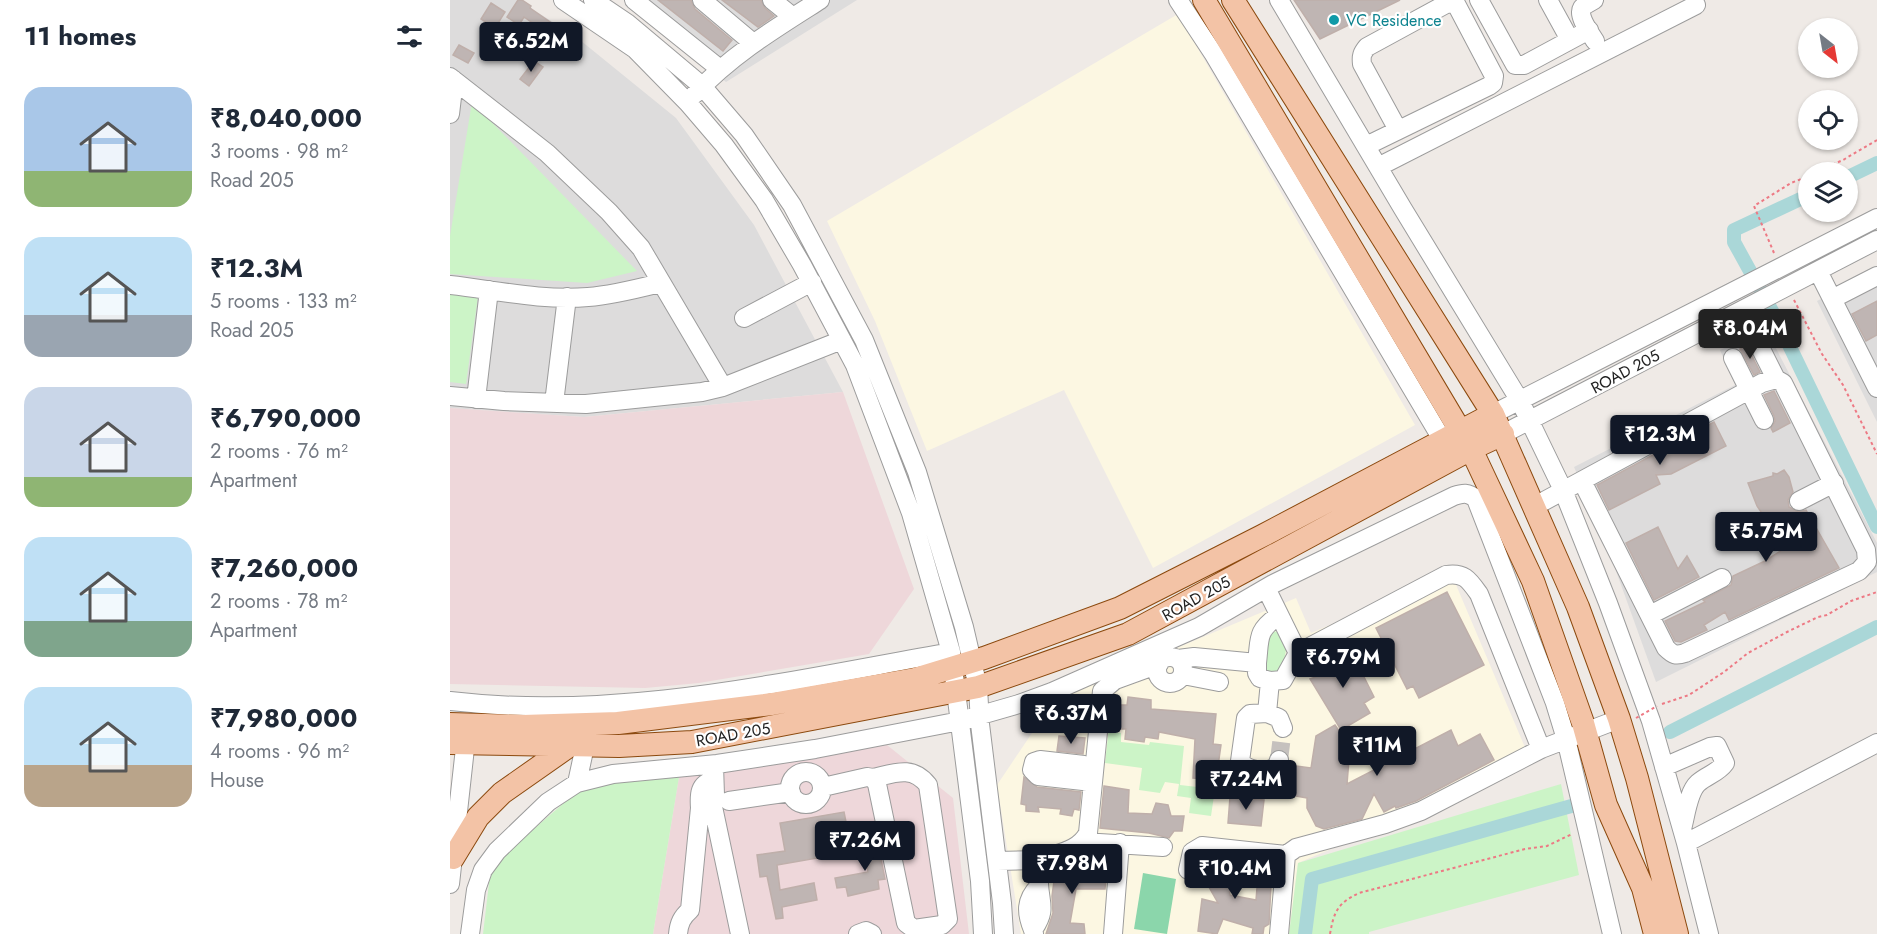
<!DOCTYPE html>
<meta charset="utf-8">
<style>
:root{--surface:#fff;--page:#f6f6f7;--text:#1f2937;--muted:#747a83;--accent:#111827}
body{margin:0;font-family:Jost,sans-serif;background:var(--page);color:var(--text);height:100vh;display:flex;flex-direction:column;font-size:22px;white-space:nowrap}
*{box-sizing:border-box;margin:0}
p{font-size:20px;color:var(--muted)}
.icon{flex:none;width:33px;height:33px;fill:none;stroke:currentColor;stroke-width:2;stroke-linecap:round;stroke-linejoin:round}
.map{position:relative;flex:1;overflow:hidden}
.details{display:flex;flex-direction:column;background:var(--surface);width:450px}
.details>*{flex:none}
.needle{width:39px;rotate:149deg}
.fabs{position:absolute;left:1348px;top:18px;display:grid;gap:12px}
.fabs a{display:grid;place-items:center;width:60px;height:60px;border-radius:50%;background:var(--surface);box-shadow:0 2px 4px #0004;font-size:30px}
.price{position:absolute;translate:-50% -51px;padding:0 14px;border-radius:6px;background:var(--accent);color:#fff;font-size:20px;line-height:39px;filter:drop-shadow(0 2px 3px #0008)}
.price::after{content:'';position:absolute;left:50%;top:36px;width:18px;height:14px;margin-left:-9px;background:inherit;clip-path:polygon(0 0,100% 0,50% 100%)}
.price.on{background:#222;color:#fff}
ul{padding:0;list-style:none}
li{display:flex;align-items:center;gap:18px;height:150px;padding:0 24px}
li span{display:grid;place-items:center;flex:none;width:168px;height:120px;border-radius:18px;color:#555}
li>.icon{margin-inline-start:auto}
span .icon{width:72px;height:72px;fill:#fffc;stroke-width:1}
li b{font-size:26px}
h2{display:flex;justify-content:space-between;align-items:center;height:72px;padding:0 24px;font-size:26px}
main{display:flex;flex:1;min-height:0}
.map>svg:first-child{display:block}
</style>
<main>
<section class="details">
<h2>11 homes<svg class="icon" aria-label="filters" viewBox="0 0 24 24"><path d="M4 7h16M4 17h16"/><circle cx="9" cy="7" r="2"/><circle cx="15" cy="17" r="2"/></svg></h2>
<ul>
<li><span style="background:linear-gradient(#a9c7e8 70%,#8fb573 0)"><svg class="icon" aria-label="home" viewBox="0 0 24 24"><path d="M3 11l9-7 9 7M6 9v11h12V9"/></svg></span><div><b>₹8,040,000</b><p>3 rooms · 98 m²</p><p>Road 205</p></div></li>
<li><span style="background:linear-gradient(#bfe0f5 65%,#9aa5b1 0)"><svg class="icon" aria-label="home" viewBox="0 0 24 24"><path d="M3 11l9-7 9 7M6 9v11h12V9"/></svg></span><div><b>₹12.3M</b><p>5 rooms · 133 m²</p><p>Road 205</p></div></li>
<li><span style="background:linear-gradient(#c9d6e8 75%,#8fb573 0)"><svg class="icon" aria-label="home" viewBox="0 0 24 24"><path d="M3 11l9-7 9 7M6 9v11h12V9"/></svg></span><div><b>₹6,790,000</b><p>2 rooms · 76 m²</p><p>Apartment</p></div></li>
<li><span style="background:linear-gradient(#bfe0f5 70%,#7fa58c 0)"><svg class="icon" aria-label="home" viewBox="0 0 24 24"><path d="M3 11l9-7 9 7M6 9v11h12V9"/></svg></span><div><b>₹7,260,000</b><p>2 rooms · 78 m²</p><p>Apartment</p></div></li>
<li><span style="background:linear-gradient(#bfe0f5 65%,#b9a48a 0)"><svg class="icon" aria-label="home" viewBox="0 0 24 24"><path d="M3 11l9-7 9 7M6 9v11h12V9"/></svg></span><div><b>₹7,980,000</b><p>4 rooms · 96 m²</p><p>House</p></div></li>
</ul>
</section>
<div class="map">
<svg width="1427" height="934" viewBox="0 0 1427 934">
<rect width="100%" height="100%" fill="#efeae6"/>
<path fill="#dddcdc" d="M0,0H68L125,36L226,118L304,225L393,392L134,417L0,408Z
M174,0H407L276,82Z
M1427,270V422L1367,301Z
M1316,329L1427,543V572L1206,682L1148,521L1124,467L1285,385L1270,350Z"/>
<path fill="#eed7da" d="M393,392L464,589L419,654L249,683L195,688L0,684V408L134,417Z
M437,745L503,798L519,934H203L229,777Z"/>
<path fill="#fcf7e2" d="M728,14L965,425L703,568L614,390L477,451L425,321L377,221Z
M1001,573L1082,764L848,863L839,934H571L547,785L605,699L846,598L861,633Z"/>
<path fill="#ccf4c7" d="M22,102L187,271L137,283L0,274V236Z
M0,292L28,296L16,384L0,382Z
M830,631L837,645L832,671L826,678L811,668V655L822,632Z
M667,716L665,732L671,733V742L699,745L700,742L734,746L730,785L765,789L761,816L739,813L741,798L727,796L729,784L715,782L710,793L689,790L692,768L655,763L660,718Z
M229,777L203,934H33L41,866L137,783Z
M1111,784L1129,875L919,932V934H839L848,863Z"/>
<path fill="#8bd6ab" d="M693,873L726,879L717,934L684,929Z"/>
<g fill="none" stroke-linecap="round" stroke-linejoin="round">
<path stroke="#aad7d8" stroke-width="14" d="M1398,177L1427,163
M1359,195L1284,230V242L1327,320L1427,527
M1220,732L1427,627
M855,934L862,879L1125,805"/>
</g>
<path fill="#bfb5b3" stroke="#bfafaa" stroke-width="1.5" d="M68,0H72L81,6L80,8L103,24L97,33L74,17L69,25L57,17Z
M208,0H241L245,9L282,40L273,51Z
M272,0H311L315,8L324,16L308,27Z
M844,0H950L870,39Z
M41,3L55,12L45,28L31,19Z
M41,35L59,46L53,56L35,45Z
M9,45L24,53L18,63L3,55Z
M84,61L93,67L79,86L70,79Z
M1427,301V335L1416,341L1402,314Z
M1297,346L1310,372L1304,375L1290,349Z
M1324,391L1340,423L1323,432L1321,428L1325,421L1324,416L1314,395Z
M1264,422L1276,446L1221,474L1206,475L1210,484L1159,510L1147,485Z
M1334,470L1339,477L1343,492L1338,500L1339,507L1348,512L1356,510L1389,568L1279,620L1275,612L1254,625L1257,630L1231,642L1225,641L1215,621L1255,602L1253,600L1281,585L1283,576L1315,561L1332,550L1329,538L1307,506L1298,483L1323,476V473L1327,474Z
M1208,527L1228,569L1237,556L1249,577L1204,600L1176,543Z
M997,592L1034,665L969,698L963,686L957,689L926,628Z
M885,652L892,662L903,655L924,697L914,703L920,713L891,730L860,679L871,675L864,664Z
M678,697L701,700V709L766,714L763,744L771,745L766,780L743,778L745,739L709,732L708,739L695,737L694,742L675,739L676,729H670L671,705H677Z
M885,725L900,747L897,784L1001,730L1008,746L1030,734L1044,760L966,801L946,808L945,806L934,812L924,794L912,819L874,829L866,826L857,808V798L823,792L827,779L833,775L839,765L861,768L866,736Z
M609,736L635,738L633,754L607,751Z
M574,777L587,787L631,792L629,810L624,809L622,816L610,814L611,809L588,807L589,812L576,811V805L571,804Z
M654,786L679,790L678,813L702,814L706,803L718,805L721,816H734L732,831H724L719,838L699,833L650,828Z
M780,797L814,800L811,826L778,823Z
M394,812L402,852L327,865L330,890L364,883L367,900L332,907L333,918L326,919L317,876L310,877L307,855L335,851L330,823Z
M427,839L435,879L428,880L429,889L398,896L396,887L387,888L385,878L418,872L412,842Z
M756,858L777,860L780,895L806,900L807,888L806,866L822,865L819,924L814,927L813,934H802L803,928L773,919L767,934L748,931L752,899L768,903L755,880Z
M606,866H657L655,889H626L620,923L634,924L635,934H596L603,913L602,896Z"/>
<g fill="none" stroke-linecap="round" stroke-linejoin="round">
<path stroke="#c5c1be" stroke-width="18" stroke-dasharray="18 9" stroke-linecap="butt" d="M829,760L833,728"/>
<defs>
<path id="minor" d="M113,0L185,49L238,103L274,145L314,200L352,265L405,365L461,513L501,652L530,881L533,934
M143,0L177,23L252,86L294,135L342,205L414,340L467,472L514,627L528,687L530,724L552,903L554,934
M184,0L270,69
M252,0L303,43
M322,0L343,17
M728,0L763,53L993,441
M829,0L953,209L1070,401L1113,490L1158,603L1201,721L1236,843L1259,934
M1029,0L1065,65H1074L1139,30
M1098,0L1120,40
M1144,0C1141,2 1134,5 1132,8C1127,16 1141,34 1145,41
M0,77L97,153L159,212L191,248L273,387L392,340
M245,94C281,55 326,28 370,0
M0,114L4,80
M916,146L1039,86L1043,83L1044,76L1005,2L996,4L917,47C912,53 911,56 912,64L948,130
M928,167L1246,5
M1368,271L1427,388
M0,285C45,290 92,301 138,297C163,295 186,289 210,283
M1382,299L1427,276
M294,318L362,282
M1307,341L1326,379
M1283,358L1314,420
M0,396L54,401L136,404L252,392L273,387
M26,399L39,290
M104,403L117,297
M1043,414L1427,218
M1053,434L1427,240
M1349,501L1384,483
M1085,506L1312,383L1326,379L1333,383L1416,550L1417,562L1409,571L1235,653C1226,656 1223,655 1216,648L1132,481
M816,588L848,653L996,575C1014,572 1019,580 1029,594L1091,749
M1200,615L1272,578
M707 670a13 13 0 1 1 26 0a13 13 0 1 1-26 0Z
M728,659L744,657L807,663C810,639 806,631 828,616
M807,663V673L810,678L820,681L817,713L800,714L796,718L790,761C797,771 817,774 827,766L829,760
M733,675L769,682
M820,681L833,680L848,653
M0,701C169,721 336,681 501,652
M817,713L829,718L833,728
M634,765L590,760L584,762L582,770L588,776L642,782
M1214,767L1260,747L1267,746L1275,763C1268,773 1257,775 1248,783C1238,792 1236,815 1232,829
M340 788a16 16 0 1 1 32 0a16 16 0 1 1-32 0Z
M127,783L135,746
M373,787L417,777L423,778L427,784L456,923L464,929L492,925L498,919L478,785C462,765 445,773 423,778
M279,801L341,792
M262,802L290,934
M250,808C249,795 249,783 264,781
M633,842L713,847
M1236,843L1427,743
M590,860C608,853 629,851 638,833L652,691L665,680L709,664
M547,861L590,860C590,868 589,876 589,884C590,904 597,910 583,930L584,934
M738,870L742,852L752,846L836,855
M0,884L17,730
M583,930C576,913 575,900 589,886
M20,934L26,890L33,870L47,851L98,802L127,783L163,774L267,764L365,749L510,721L569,704L602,692L749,627L823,584L1004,496C1013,493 1018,492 1026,499L1105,703L1116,739L1162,934
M228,934C229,923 232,917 240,910L250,808L262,802L265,795L264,765
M408,934L416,931L422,934
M663,934L670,843
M829,934L836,855L846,848L935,824L971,811L1091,749L1169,719"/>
<path id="major" d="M754,0L1021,449L1083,581L1133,723L1156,805L1193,888L1205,934
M783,0L1043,414L1128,607L1169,719L1187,778L1227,934
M0,724L73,726L168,723L322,704L465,679L534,658L670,608L812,536L1043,414
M0,743L169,746L242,742L528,687L678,634L1021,449L1053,434
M3,858L28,817L52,793L119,746"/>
</defs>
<use href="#minor" stroke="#9c9c9c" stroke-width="20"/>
<use href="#major" stroke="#8b490e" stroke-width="24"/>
<path stroke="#ed7984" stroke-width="2" stroke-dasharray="3 3" stroke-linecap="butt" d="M1366,172L1393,160L1427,140
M1324,253L1304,206L1341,183L1359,176
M1344,300L1372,354L1393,385L1427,454
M1212,704L1239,695L1274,672L1298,653L1337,632L1368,617L1377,615L1401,601L1427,592
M880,934C884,911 888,903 909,893L1075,849L1097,846L1122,834"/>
<use href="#minor" stroke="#fff" stroke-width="18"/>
<use href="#major" stroke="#f3c3a6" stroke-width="22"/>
<path stroke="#ed7984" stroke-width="2" stroke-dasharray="3 3" stroke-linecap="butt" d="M1186,718L1207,706"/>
</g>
<circle fill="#0f9aa8" stroke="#fff" stroke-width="2" cx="884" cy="20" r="6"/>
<g text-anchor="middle" stroke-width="4.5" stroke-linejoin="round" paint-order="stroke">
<g font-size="16" fill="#0d838f" stroke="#fff" text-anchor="start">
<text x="896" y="26">VC Residence</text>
</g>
<g font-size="16" fill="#1f1f1f" stroke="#fff">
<text transform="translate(1175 371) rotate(-28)" y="6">ROAD 205</text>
<text transform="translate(746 598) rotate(-29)" y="6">ROAD 205</text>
<text transform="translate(283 734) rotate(-10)" y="6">ROAD 205</text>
</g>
</g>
</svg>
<div class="fabs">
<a><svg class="needle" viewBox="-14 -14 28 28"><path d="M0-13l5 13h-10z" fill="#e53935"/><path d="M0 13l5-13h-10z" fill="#747a83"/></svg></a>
<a><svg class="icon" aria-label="locate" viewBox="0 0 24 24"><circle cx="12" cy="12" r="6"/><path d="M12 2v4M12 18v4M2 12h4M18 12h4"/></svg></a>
<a><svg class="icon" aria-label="layers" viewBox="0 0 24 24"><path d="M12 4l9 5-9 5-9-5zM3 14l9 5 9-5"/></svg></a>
</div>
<b class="price" style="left:81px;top:73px">₹6.52M</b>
<b class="price on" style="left:1300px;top:360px">₹8.04M</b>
<b class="price" style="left:1210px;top:466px">₹12.3M</b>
<b class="price" style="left:1316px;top:563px">₹5.75M</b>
<b class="price" style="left:893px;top:689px">₹6.79M</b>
<b class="price" style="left:621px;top:745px">₹6.37M</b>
<b class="price" style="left:927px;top:777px">₹11M</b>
<b class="price" style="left:796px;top:811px">₹7.24M</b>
<b class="price" style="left:415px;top:872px">₹7.26M</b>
<b class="price" style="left:622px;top:895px">₹7.98M</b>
<b class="price" style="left:785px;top:900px">₹10.4M</b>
</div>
</main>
